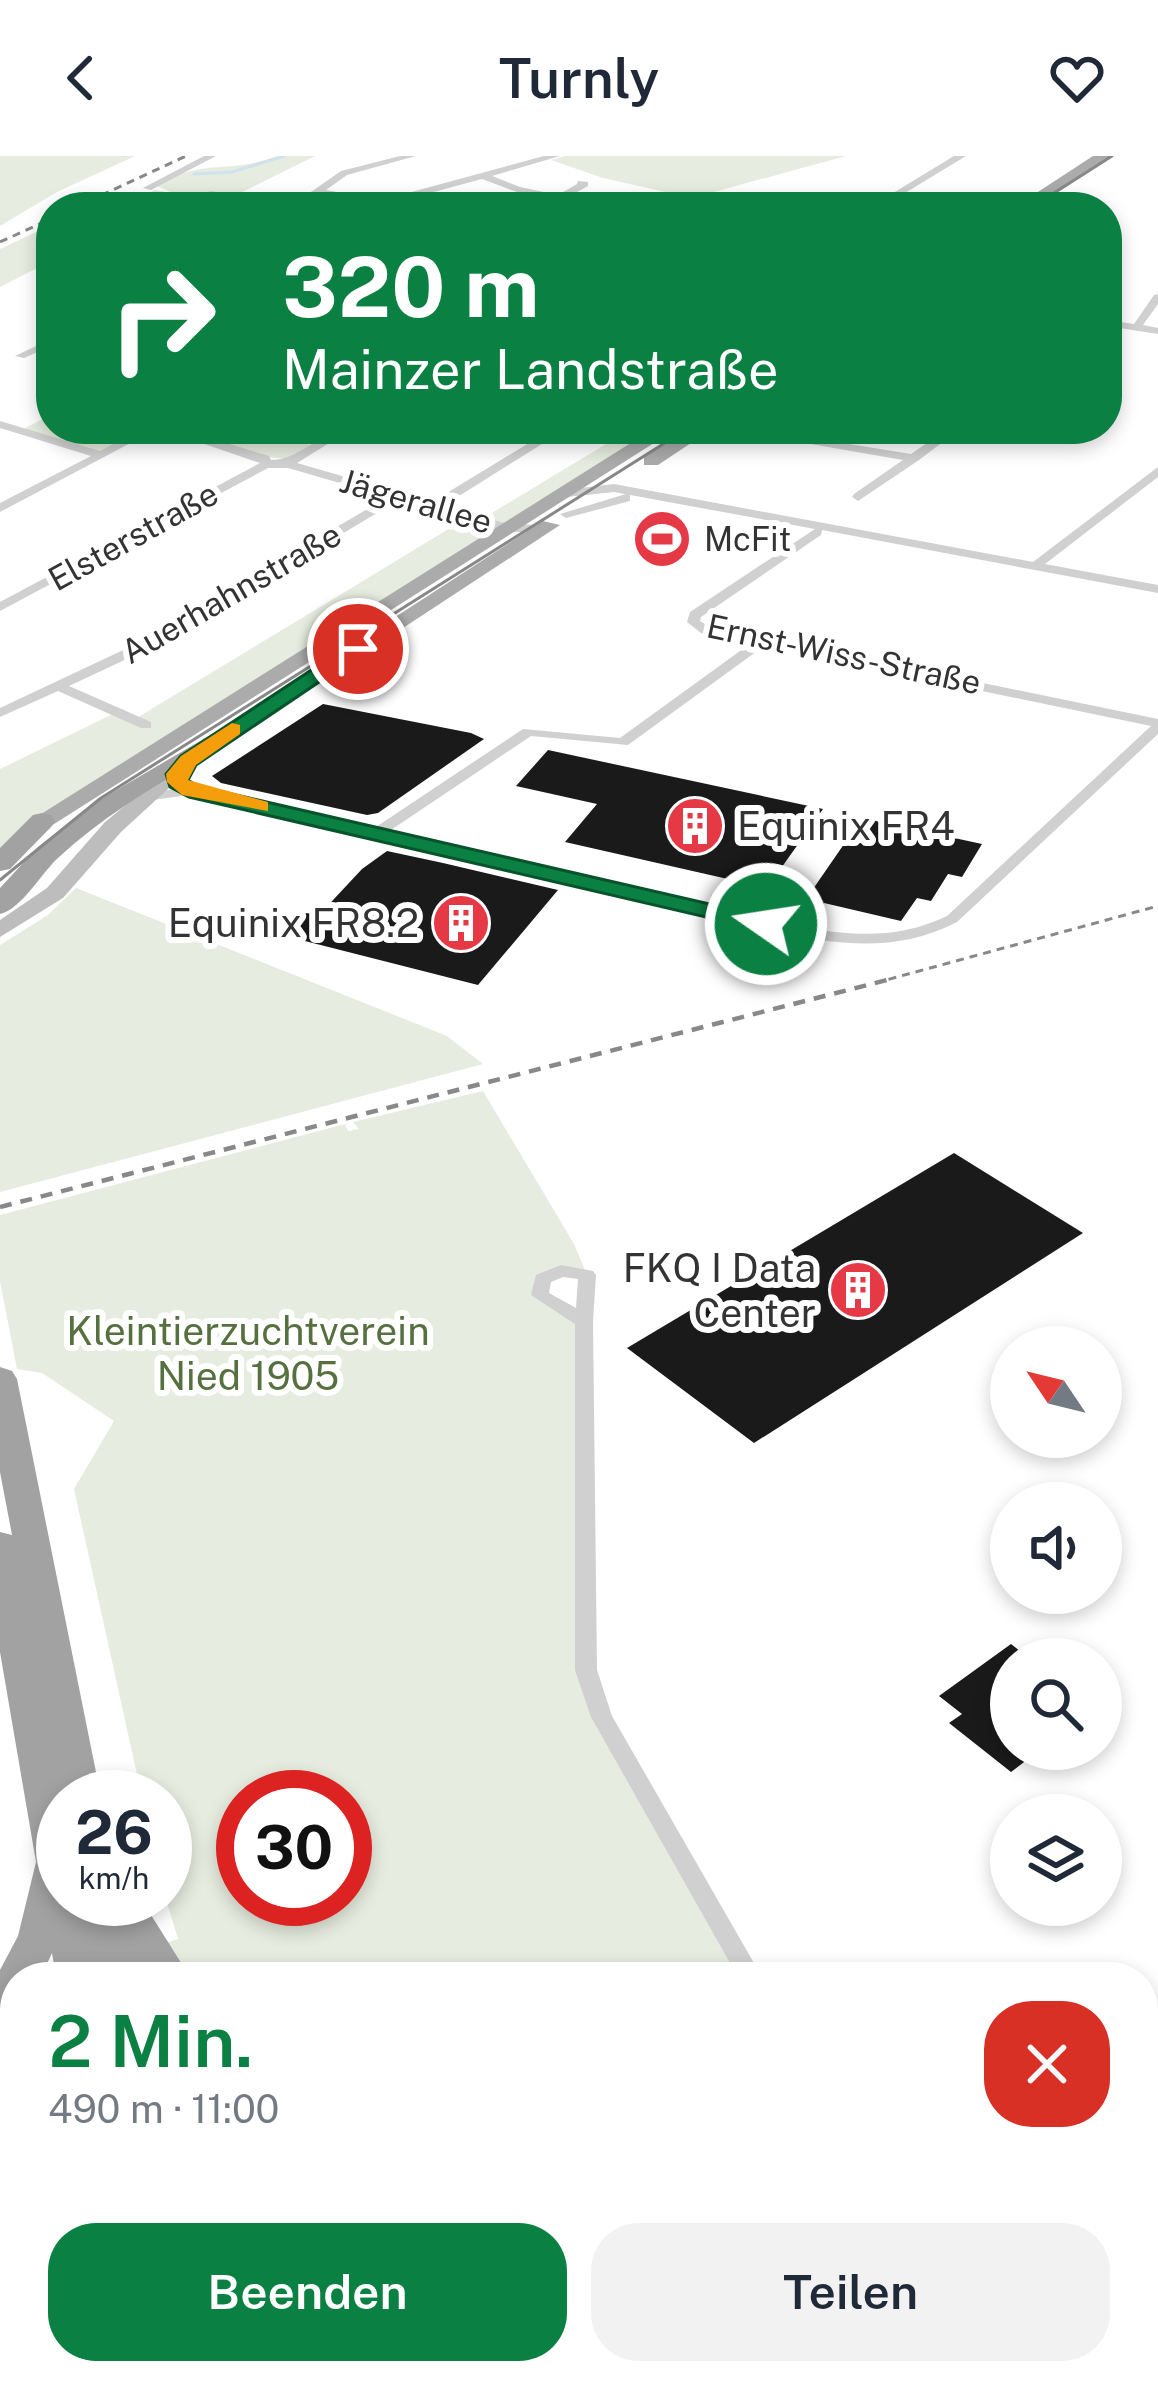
<!DOCTYPE html>
<html lang="de">
<meta charset="utf-8">
<style>
:root{--surface:#fff;--page:#f2f2f3;--text:#1f2937;--muted:#747a83;--accent:#0b8043}
body{margin:0;font-family:"Public Sans",sans-serif;background:var(--page);color:var(--text);height:100vh;display:flex;flex-direction:column;font-size:45px;white-space:nowrap}
*{box-sizing:border-box;margin:0}
p{font-size:39px;color:var(--muted)}
.icon{flex:none;width:66px;height:66px;fill:none;stroke:currentColor;stroke-width:2;stroke-linecap:round;stroke-linejoin:round}
.map{position:relative;flex:1;overflow:hidden}
.details{position:absolute;left:0px;top:1806px;width:1158px;height:423px;display:flex;flex-direction:column;background:var(--surface);border-radius:48px 48px 0 0;box-shadow:0 6px 18px #0003}
.details>*{flex:none}
.hud{position:absolute;left:36px;top:36px;width:1086px;height:252px;border-radius:48px;box-shadow:0 6px 18px #0003;background:#0b8043;color:#fff;overflow:hidden}
.needle{width:78px;rotate:305deg}
.controls{position:absolute;left:990px;top:1170px;display:grid;gap:24px}
.controls a{display:grid;place-items:center;width:132px;height:132px;border-radius:50%;background:var(--surface);box-shadow:0 6px 18px #0003;font-size:60px}
.speed{position:absolute;left:36px;top:1614px;display:flex;gap:24px;font-size:60px;font-weight:700;text-align:center}
.speed>*{display:grid;place-content:center;width:156px;height:156px;border-radius:50%;background:var(--surface);box-shadow:0 6px 18px #0003;line-height:1}
.speed small{font-size:30px;font-weight:400}
.speed .limit{border:18px solid #d22;background:#fff;color:#111}
.pin{position:absolute;display:grid;place-items:center;width:102px;height:102px;color:#fff;margin:-51px;border:6px solid #fff;border-radius:50%;box-shadow:0 3px 12px #0007}
.me{position:absolute;width:132px;margin:-66px;rotate:283deg;stroke-linejoin:round;filter:drop-shadow(0 0 9px #0008)}
.turn{display:flex;align-items:center;gap:42px;height:252px;padding:0 48px;font-size:54px}
.turn .icon{width:156px;height:156px;stroke-width:2.5}
.turn b{display:block;font-size:84px;line-height:102px}
.round{display:grid;place-items:center;flex:none;width:126px;height:126px;border-radius:48px;background:var(--page)}
.summary{display:flex;align-items:center;justify-content:space-between;height:204px;padding:0 48px}
h1{font-size:72px;font-weight:600;line-height:90px;color:var(--accent)}
.action{display:flex;gap:24px;margin-top:auto;padding:24px 48px}
.action a{flex:1;height:138px;border-radius:48px;background:var(--accent);color:#fff;font-size:48px;font-weight:600;line-height:138px;text-align:center}
.action a+a{background:var(--page);color:var(--text)}
header{display:flex;justify-content:space-between;align-items:center;height:156px;padding:0 48px;background:var(--surface);font-size:54px;font-weight:600}
.map>svg:first-child{display:block}
</style>
<header><svg class="icon" aria-label="back" viewBox="0 0 24 24"><path d="M15 5l-7 7 7 7"/></svg>Turnly<svg class="icon" aria-label="heart" viewBox="0 0 24 24"><path d="M12 20l-8-8c-3-5 5-10 8-4 3-6 11-1 8 4z"/></svg></header>
<div class="map">
<svg width="1158" height="2228" viewBox="0 0 1158 2228">
<rect width="100%" height="100%" fill="#fff"/>
<path fill="#e6ecdf" fill-rule="evenodd" d="M0 0H135L57 36 0 70Z
M277 0H315L230 42 203 39 187 51H135L154 34 173 37 157 30C206 0 224 20 277 0Z
M565 0H846L692 42 603 22 551 4Z
M51 69V105L0 131V93Z
M51 259V273H146L102 296 21 274Z
M170 273H252L314 290 291 303 266 301Z
M631 273H666L0 699V613L123 553 135 563 470 360 482 363Z
M76 732 447 880 483 908 0 1036V789L48 759Z
M483 935 574 1088 587 1119 561 1115 542 1123 540 1138 584 1165 586 1514 750 1821H168L146 1793 178 1783 165 1740V1641H142L74 1333 114 1265 42 1217 17 1213 0 1125V1059L345 968 348 975 359 973 353 966ZM243 1641H345V1743H243Z
M15 1854V1990L0 1983V1872Z
M0 2029 15 2039V2214H93L95 2228H0Z
M265 2214H565L572 2228H264Z
M667 2214H973L978 2228H672Z"/>
<g fill="none" stroke-linecap="round" stroke-linejoin="round">
<path stroke="#cfe2ee" stroke-width="3" d="M194 18 232 16 284 0"/>
</g>
<path fill="#1a1a1a" d="M323 548 471 577 484 583 378 657 367 659 221 627 212 620Z
M548 594 823 653 767 732 565 686 597 648 516 630Z
M862 662 982 688 962 721 948 718 931 745 917 742 901 765 824 747 820 754 802 749Z
M387 695 443 707 558 734 478 829 297 783 299 780 289 777 303 757 320 758 362 713Z
M954 997 1083 1077 754 1287 627 1192Z
M1011 1488 1030 1503H1011V1593H1041L1011 1616 949 1567 962 1558 939 1540Z"/>
<g fill="none" stroke-linecap="round" stroke-linejoin="round">
<path fill="#d0d0d0" fill-rule="evenodd" d="M204 0H216L151 34 143 32Z
M400 0H416L347 19 326 34 382 44 544 0H560L492 20 520 31 558 39 577 28 578 25 588 26V30L568 41 605 51H587L517 36 482 23 378 51H362L371 47 319 39 305 51H280L205 38 210 35 295 47 341 15Z
M954 0H966L882 51H870Z
M1158 138V148L1143 169 1158 172V178L1107 170V164L1134 168 1154 139Z
M51 183V190L24 202 15 200Z
M0 265 100 295 142 273H157L0 356V347L91 300 0 272Z
M161 273H179L269 300 271 304C301 304 321 273 352 273L297 307 432 346 552 273H566L443 350 508 368 545 369 549 370V376H507L399 344 146 494 69 530 151 566V572H141L58 535 0 561V552L136 488 388 341 288 312H268L0 455V446L260 307Z
M947 273H960L919 304 858 345 852 341 854 338 903 304 805 287 799 284 805 281 911 298Z
M1158 311V321L1045 408 1158 429V437L822 374 821 379 701 461 700 465 710 471 1158 563V578L957 766C912 789 869 791 820 784L189 639 145 645 138 641 145 637 189 631 373 673 523 573 620 582 751 487 701 477 687 466 690 456 815 373 614 336 567 341 561 337 563 334 614 328 1033 406ZM764 490 1151 570 947 760C897 784 850 780 797 770L388 676 531 580 628 589Z
M626 338 630 339V345L566 362 560 358Z
M561 1109 593 1115 596 1119 593 1165 597 1514 612 1560 762 1821H738L591 1561 575 1514V1168L531 1139 536 1119ZM563 1121 578 1123 576 1152 549 1137 551 1126Z
M960 2214H986L991 2228H965Z"/>
<path fill="#bdbdbd" fill-rule="evenodd" d="M187 599 198 605 194 609 121 676 63 742 0 781V764L47 732 105 666Z"/>
<path fill="#ababab" fill-rule="evenodd" d="M1093 0H1112L1034 51H1015Z
M653 273H676L51 670 42 672 30 665Z
M689 273H712L658 309H644V301Z
M543 365 560 369 237 581H221L218 576Z"/>
<path fill="#a2a2a2" fill-rule="evenodd" d="M229 568 242 576 238 581C176 618 112 652 59 701 42 716 22 753 0 758V732L38 691 96 646Z
M42 657 51 659 55 665 51 671 10 713 0 715V692L33 659Z
M0 1211 12 1215 17 1223 101 1641H63V1743H141L190 1821H143L135 1810 137 1821H56L52 1797 41 1821H15V1862L0 1867V1814L18 1780 36 1706 0 1496V1376L12 1379 0 1316Z
M0 1984 15 1989V2032L0 2026Z
M125 2214H252L253 2228H126Z
M567 2214H658L664 2228H570Z"/>
<path stroke="#888" stroke-width="3" d="M1032 51 1112 0
M0 724 101 642 687 273"/>
<path stroke="#888" stroke-width="3" stroke-dasharray="8 6" stroke-linecap="butt" d="M76 51 186 0
M0 86 51 63
M875 827 1158 750"/>
<path stroke="#888" stroke-width="4.5" stroke-dasharray="12 9" stroke-linecap="butt" d="M0 1051 887 824"/>
</g>
<path fill="#0b8043" stroke="#07532c" stroke-width="3" d="M351 488 368 493 196 609 188 624 197 630 766 761 778 768 766 775 189 641 170 631 166 618 181 600Z"/>
<path fill="#f59e0b" d="M232 567 240 569V578L196 609 188 624 268 646V655L182 639 167 626 166 618 181 600Z"/>
<defs>
<symbol id="stadium-disc" viewBox="-11 -11 22 22"><circle r="9.5" fill="#e63946" stroke="#fff"/><path d="M0-5a6.5 5 0 1 0 0 10a6.5 5 0 1 0 0-10ZM-3.5-1.8h7v3.6h-7Z" fill="#fff"/></symbol>
<symbol id="building-disc" viewBox="-11 -11 22 22"><circle r="9.5" fill="#e63946" stroke="#fff"/><path d="M-4-6H4V6H1V3H-1V6H-4ZM-2.5-4.3h1.7v1.8h-1.7ZM.8-4.3h1.7v1.8H.8ZM-2.5-1h1.7V.8h-1.7ZM.8-1h1.7V.8H.8Z" fill="#fff"/></symbol>
</defs>
<g fill-rule="evenodd">
<use href="#stadium-disc" x="629" y="350" width="66" height="66"/>
<use href="#building-disc" x="662" y="637" width="66" height="66"/>
<use href="#building-disc" x="428" y="734" width="66" height="66"/>
<use href="#building-disc" x="825" y="1101" width="66" height="66"/>
</g>
<g text-anchor="middle" stroke-width="12" stroke-linejoin="round" paint-order="stroke">
<g font-size="33" fill="#333" stroke="#fff">
<text transform="translate(416 345) rotate(16)" y="12">Jägerallee</text>
<text transform="translate(133 380) rotate(-29)" y="12">Elsterstraße</text>
<text transform="translate(231 437) rotate(-30)" y="12">Auerhahnstraße</text>
<text transform="translate(844 498) rotate(12)" y="12">Ernst-Wiss-Straße</text>
</g>
<g font-size="33" fill="#333" stroke="#fff" text-anchor="start">
<text x="704" y="395">McFit</text>
</g>
<g font-size="39" fill="#333" stroke="#fff" text-anchor="end">
<text x="737" y="684" text-anchor="start">Equinix FR4</text>
<text x="419" y="781">Equinix FR8.2</text>
<text x="816" y="1126">FKQ I Data<tspan x="816" dy="45">Center</tspan></text>
</g>
<g font-size="39" fill="#56703f" stroke="#fff">
<text x="248" y="1189">Kleintierzuchtverein<tspan x="248" dy="45">Nied 1905</tspan></text>
</g>
</g>
</svg>
<div class="controls">
<a><svg class="needle" viewBox="-14 -14 28 28"><path d="M0-13l5 13h-10z" fill="#e53935"/><path d="M0 13l5-13h-10z" fill="#747a83"/></svg></a>
<a><svg class="icon" aria-label="sound" viewBox="0 0 24 24"><path d="M4 9h4l5-4v14l-5-4H4zM17 9q2 3 0 6"/></svg></a>
<a><svg class="icon" aria-label="search" viewBox="0 0 24 24"><circle cx="10" cy="10" r="6"/><path d="M15 15l6 6"/></svg></a>
<a><svg class="icon" aria-label="layers" viewBox="0 0 24 24"><path d="M12 4l9 5-9 5-9-5zM3 14l9 5 9-5"/></svg></a>
</div>
<div class="speed"><div>26<small>km/h</small></div><div class="limit">30</div></div>
<div class="pin" style="left:358px;top:493px;background:#d93025"><svg class="icon" aria-label="arrive" viewBox="0 0 24 24"><path d="M6 21V4h12l-3 4 3 4H6"/></svg></div>
<svg class="me" style="left:766px;top:768px" viewBox="-20 -20 40 40"><circle r="17" fill="#0b8043" stroke="#fff" stroke-width="3"/><path d="M0-11L8 9 0 5-8 9z" fill="#fff"/></svg>
<div class="hud">
<div class="turn"><svg class="icon" aria-label="right" viewBox="0 0 24 24"><path d="M7 20v-9h11M14 6l5 5-5 5"/></svg><div><b>320 m</b>Mainzer Landstraße</div></div>
</div>
<section class="details">
<div class="summary"><div><h1>2 Min.</h1><p>490 m · 11:00</p></div><a class="round" style="background:#d93025;color:#fff"><svg class="icon" aria-label="close" viewBox="0 0 24 24"><path d="M6 6l12 12M18 6L6 18"/></svg></a></div>
<div class="action"><a>Beenden</a><a>Teilen</a></div>
</section>
</div>
